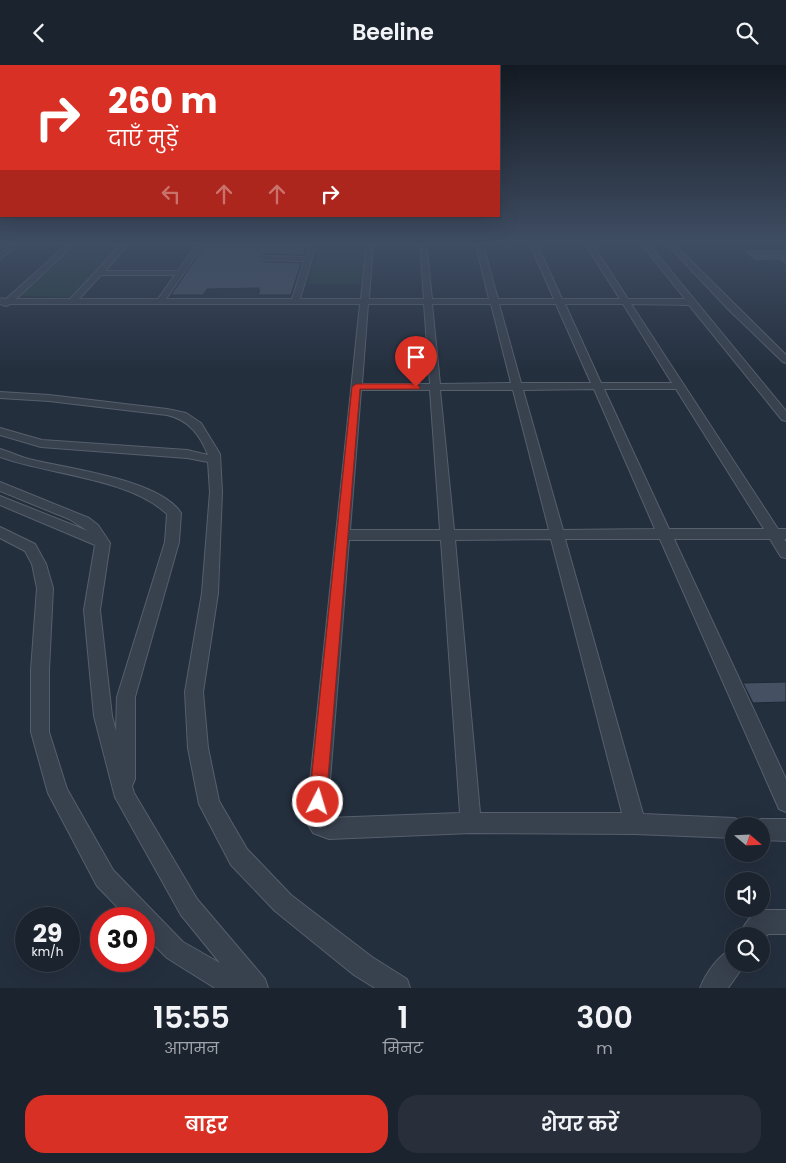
<!DOCTYPE html>
<html lang="hi">
<meta charset="utf-8">
<style>
:root{--surface:#1b232e;--page:#282f3a;--text:#f1f3f6;--muted:#a0a4aa;--line:#39404a;--accent:#d93025}
body{margin:0;font-family:Poppins,"Noto Sans Devanagari",sans-serif;background:var(--page);color:var(--text);height:100vh;display:flex;flex-direction:column;font-size:19px;white-space:nowrap}
*{box-sizing:border-box;margin:0}
p{font-size:16px;color:var(--muted)}
.icon{flex:none;width:28px;height:28px;fill:none;stroke:currentColor;stroke-width:2;stroke-linecap:round;stroke-linejoin:round}
.map{position:relative;height:923px;overflow:hidden}
.details{display:flex;flex-direction:column;background:var(--surface);flex:1}
.details>*{flex:none}
.top-card{position:absolute;left:0px;top:0px;width:500px;height:152px;box-shadow:0 5px 20px #0002,0 0 0 1px var(--line);background:#d93025;color:#fff;overflow:hidden}
.needle{width:32px;rotate:109deg}
.controls{position:absolute;left:725px;top:752px;display:grid;gap:10px}
.controls a{display:grid;place-items:center;width:45px;height:45px;border-radius:50%;background:var(--surface);box-shadow:0 5px 20px #0002,0 0 0 1px var(--line);font-size:25px}
.speed{position:absolute;left:15px;top:842px;display:flex;gap:10px;font-size:25px;font-weight:700;text-align:center}
.speed>*{display:grid;place-content:center;width:65px;height:65px;border-radius:50%;background:var(--surface);box-shadow:0 5px 20px #0002,0 0 0 1px var(--line);line-height:1}
.speed small{font-size:12px;font-weight:400}
.speed .limit{border:8px solid #d22;background:#fff;color:#111}
.pin{position:absolute;display:grid;place-items:center;width:42px;height:42px;color:#fff;margin:-51px -21px;border-radius:50% 50% 50% 0;rotate:-45deg;box-shadow:0 0 5px #0007}
.pin .icon{rotate:45deg}
.me{position:absolute;width:55px;margin:-28px;rotate:5deg;stroke-linejoin:round;filter:drop-shadow(0 0 4px #0008)}
.turn{display:flex;align-items:center;gap:18px;height:105px;padding:0 25px;font-size:22px}
.turn .icon{width:65px;height:65px;stroke-width:2.5}
.turn b{display:block;font-size:35px;line-height:42px}
.lanes{display:flex;align-items:center;height:48px;padding:0 25px;background:#0003;justify-content:center;gap:25px;direction:ltr}
.lanes .off{opacity:.35}
.eta{display:flex;justify-content:space-evenly;align-items:center;height:85px;text-align:center}
.eta b{font-size:30px;font-weight:600;line-height:35px}
.primary-button{display:flex;gap:10px;margin-top:auto;padding:10px 25px}
.primary-button a{flex:1;height:58px;border-radius:20px;background:var(--accent);color:#fff;font-size:20px;font-weight:600;line-height:58px;text-align:center}
.primary-button a+a{background:var(--page);color:var(--text)}
header{display:flex;justify-content:space-between;align-items:center;height:65px;padding:0 25px;background:var(--surface);font-size:22px;font-weight:600}
.map>svg:first-child{display:block}
</style>
<header><svg class="icon" aria-label="back" viewBox="0 0 24 24"><path d="M15 5l-7 7 7 7"/></svg>Beeline<svg class="icon" aria-label="search" viewBox="0 0 24 24"><circle cx="10" cy="10" r="6"/><path d="M15 15l6 6"/></svg></header>
<div class="map">
<svg width="786" height="923" viewBox="0 0 786 923">
<rect width="100%" height="100%" fill="#242f3e"/>
<path fill="#263c3f" d="M80 177H125L73 232 19 231Z
M320 177H366L361 219H308Z"/>
<path fill="#455162" stroke="#1f2835" d="M207 177 268 178 307 177 304 190 264 189 258 192 264 197 301 198 291 230H258L260 225H258L259 223 207 224 203 230H171Z
M741 184H786V200L779 195 755 196Z
M786 617V637L753 638 743 618Z"/>
<g fill="none" stroke-linecap="round" stroke-linejoin="round">
<defs>
<path id="minor" d="M15 177H23L0 194V189Z
M70 177H77L16 234H70L124 177H131L105 206H178L198 177H205L166 234H292L304 196 264 195 260 193 264 191 306 192 310 177H317L300 234H361L367 177H373L369 234H424L420 177H426L432 234H489L475 177H482L498 234H554L529 177H536L562 234H620L584 177H591L628 234H685L640 177H647L786 346V356L782 355 689 240 631 239 778 464H786V474H784L786 477V493L781 492 770 474H674L786 714V747L779 744 660 474H565L643 749 734 753 741 756 744 761H734V773L635 769 471 768 329 774 313 768 306 756 360 239H10L6 241 0 239V233L6 234ZM101 210H175L158 234H79ZM368 239H424L430 319H362ZM432 239H491L511 318 440 319ZM499 239H556L591 318H521ZM565 239H623L672 318H601ZM594 324 655 464 563 465 523 325ZM604 324H676L764 464H669ZM361 325H430L440 465H350ZM440 325H513L549 465H454ZM551 474 622 748H480L455 475ZM349 475H441L460 748 327 753Z
M665 177H672L786 290V298L783 297 729 245Z
M0 327 49 330 167 344 186 348 201 358 220 389 222 427 218 528 203 627 208 683 219 736 247 784 291 830 372 892 407 914 410 923H375L354 910 275 846 231 800 199 739 188 683 185 627 202 528 210 427 208 397 187 393 41 382 0 370V363L42 375 187 385 208 390C200 370 189 355 167 350L49 336 0 333Z
M0 384C11 387 22 393 33 395 70 404 160 415 181 448L179 477 135 632V714L132 721 134 728 197 834 265 914 268 923H215L167 893 144 870V854H129L97 821 48 728 31 667V605L37 523 32 499 25 486 0 473V462L35 479 46 499 53 523 49 605V667L67 724 113 805 183 877 220 898 181 850 115 732 94 651 84 545 95 480 0 440V431L88 466 69 454 0 426V417L89 453 98 460 110 478 100 545 112 651 116 666 117 632 165 477 167 449C129 413 50 410 0 392Z
M761 754H786V776L761 775V761H752L754 757Z
M762 845H786V869H768L761 877V871H739C744 860 750 850 762 845Z
M734 883V899H745L728 923H700C706 908 719 889 734 883Z"/>
</defs>
<use href="#minor" stroke="#565f6c" stroke-width="2"/>
<use href="#minor" fill="#38414e" fill-rule="evenodd"/>
</g>
<linearGradient id="sky" x2="0" y2="1"><stop stop-color="#141a22"/><stop offset="0.58" stop-color="#3f4d63"/><stop offset="1" stop-color="#3f4d63" stop-opacity="0"/></linearGradient>
<rect width="786" height="306" fill="url(#sky)"/>
<path fill="#d93025" stroke="#8d1f18" d="M416 319 420 322 419 324H360L326 737 323 743 318 745 312 743 309 737 352 322 356 319Z"/>
</svg>
<div class="controls">
<a><svg class="needle" viewBox="-14 -14 28 28"><path d="M0-13l5 13h-10z" fill="#e53935"/><path d="M0 13l5-13h-10z" fill="#a0a4aa"/></svg></a>
<a><svg class="icon" aria-label="sound" viewBox="0 0 24 24"><path d="M4 9h4l5-4v14l-5-4H4zM17 9q2 3 0 6"/></svg></a>
<a><svg class="icon" aria-label="search" viewBox="0 0 24 24"><circle cx="10" cy="10" r="6"/><path d="M15 15l6 6"/></svg></a>
</div>
<div class="speed"><div>29<small>km/h</small></div><div class="limit">30</div></div>
<div class="pin" style="left:416px;top:322px;background:#d93025"><svg class="icon" aria-label="arrive" viewBox="0 0 24 24"><path d="M6 21V4h12l-3 4 3 4H6"/></svg></div>
<svg class="me" style="left:318px;top:737px" viewBox="-20 -20 40 40"><circle r="17" fill="#d93025" stroke="#fff" stroke-width="3"/><path d="M0-11L8 9 0 5-8 9z" fill="#fff"/></svg>
<div class="top-card">
<div class="turn"><svg class="icon" aria-label="right" viewBox="0 0 24 24"><path d="M7 20v-9h11M14 6l5 5-5 5"/></svg><div><b>260 m</b>दाएँ मुड़ें</div></div>
<div class="lanes"><svg class="icon off" aria-label="left" viewBox="0 0 24 24"><path d="M17 20v-9H6M10 6l-5 5 5 5"/></svg><svg class="icon off" aria-label="ahead" viewBox="0 0 24 24"><path d="M12 20V5M6 11l6-6 6 6"/></svg><svg class="icon off" aria-label="ahead" viewBox="0 0 24 24"><path d="M12 20V5M6 11l6-6 6 6"/></svg><svg class="icon" aria-label="right" viewBox="0 0 24 24"><path d="M7 20v-9h11M14 6l5 5-5 5"/></svg></div>
</div>
</div>
<section class="details">
<div class="eta">
<div><b>15:55</b><p>आगमन</p></div>
<div><b>1</b><p>मिनट</p></div>
<div><b>300</b><p>m</p></div>
</div>
<div class="primary-button"><a>बाहर</a><a>शेयर करें</a></div>
</section>
